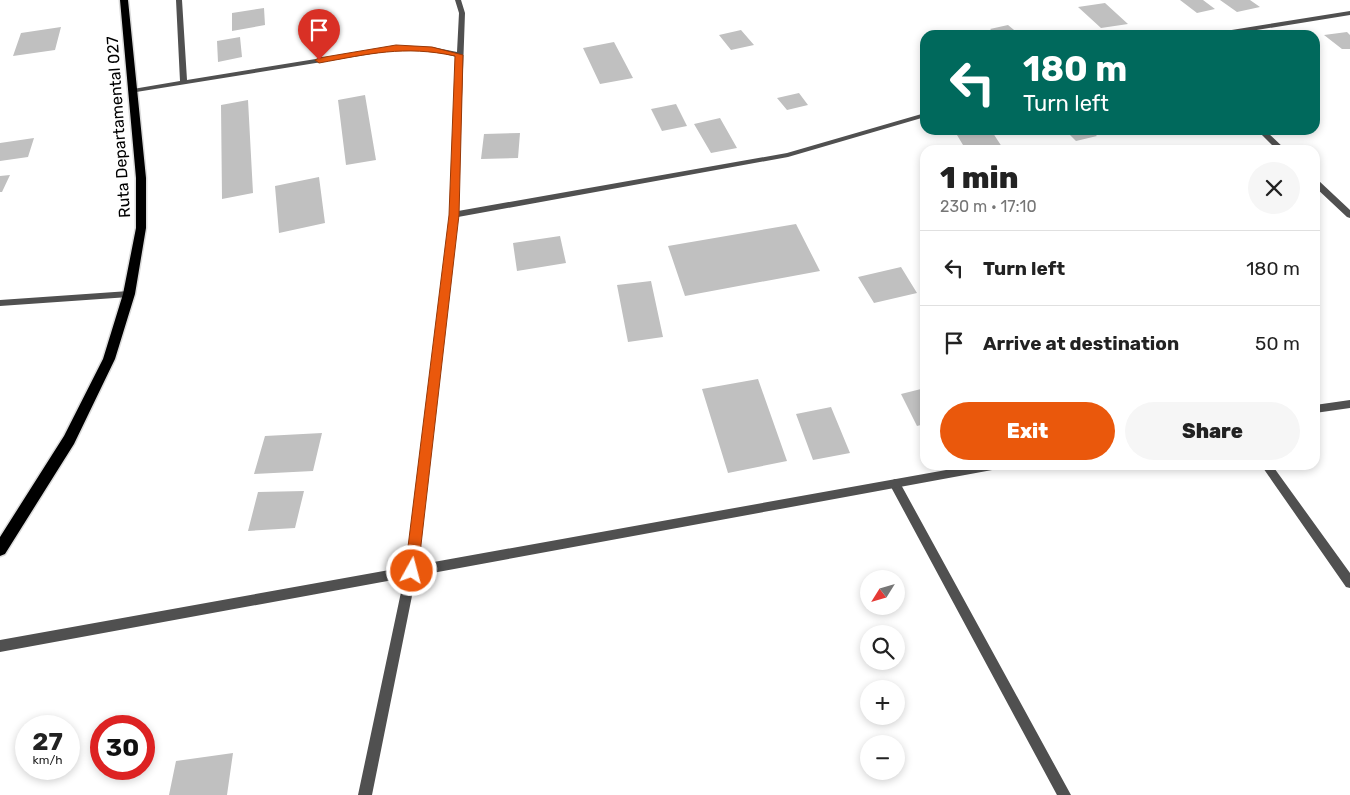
<!DOCTYPE html>
<meta charset="utf-8">
<style>
:root{--surface:#fff;--page:#f6f6f6;--text:#222;--muted:#767676;--line:#e0e0e0;--accent:#ea580c}
body{margin:0;font-family:Rubik,sans-serif;background:var(--page);color:var(--text);height:100vh;display:flex;flex-direction:column;font-size:19px;white-space:nowrap}
*{box-sizing:border-box;margin:0}
p{font-size:16px;color:var(--muted)}
.icon{flex:none;width:28px;height:28px;fill:none;stroke:currentColor;stroke-width:2;stroke-linecap:round;stroke-linejoin:round}
.map{position:relative;flex:1;overflow:hidden}
.details{position:absolute;left:920px;top:145px;width:400px;height:325px;display:flex;flex-direction:column;background:var(--surface);border-radius:15px;box-shadow:0 2px 8px #0003}
.details>*{flex:none}
.hud{position:absolute;left:920px;top:30px;width:400px;height:105px;border-radius:15px;box-shadow:0 2px 8px #0003;background:#00695c;color:#fff;overflow:hidden}
.needle{width:32px;rotate:233deg}
.tools{position:absolute;left:860px;top:570px;display:grid;gap:10px}
.tools a{display:grid;place-items:center;width:45px;height:45px;border-radius:50%;background:var(--surface);box-shadow:0 2px 8px #0003;font-size:25px}
.speed{position:absolute;left:15px;top:715px;display:flex;gap:10px;font-size:25px;font-weight:700;text-align:center}
.speed>*{display:grid;place-content:center;width:65px;height:65px;border-radius:50%;background:var(--surface);box-shadow:0 2px 8px #0003;line-height:1}
.speed small{font-size:12px;font-weight:400}
.speed .limit{border:8px solid #d22;background:#fff;color:#111}
.pin{position:absolute;display:grid;place-items:center;width:42px;height:42px;color:#fff;margin:-51px -21px;border-radius:50% 50% 50% 0;rotate:-45deg;box-shadow:0 0 5px #0007}
.pin .icon{rotate:45deg}
.me{position:absolute;width:55px;margin:-28px;rotate:7deg;stroke-linejoin:round;filter:drop-shadow(0 0 4px #0008)}
.turn{display:flex;align-items:center;gap:18px;height:105px;padding:0 20px;font-size:22px}
.turn .icon{width:65px;height:65px;stroke-width:2.5}
.turn b{display:block;font-size:35px;line-height:42px}
.round{display:grid;place-items:center;flex:none;width:52px;height:52px;border-radius:26px;background:var(--page)}
.summary{display:flex;align-items:center;justify-content:space-between;height:85px;padding:0 20px}
h1{font-size:30px;font-weight:800;line-height:38px}
.cta{display:flex;gap:10px;margin-top:auto;padding:10px 20px}
.cta a{flex:1;height:58px;border-radius:30px;background:var(--accent);color:#fff;font-size:20px;font-weight:800;line-height:58px;text-align:center}
.cta a+a{background:var(--page);color:var(--text)}
ul{padding:0;list-style:none}
li{display:flex;align-items:center;gap:15px;height:75px;padding:0 20px;border-top:1px solid var(--line)}
li div{flex:1}
li b{display:block;font-size:19px}
li em{font-style:normal}
.map>svg:first-child{display:block}
</style>
<div class="map">
<svg width="1350" height="795" viewBox="0 0 1350 795">
<rect width="100%" height="100%" fill="#fff"/>
<path fill="#c0c0c0" d="M1180 0H1203L1215 9 1197 13Z
M1220 0H1250L1260 7 1237 12Z
M1105 3 1128 24 1101 28 1078 7Z
M264 8 265 25 232 31V13Z
M1008 25 1020 35H997L990 29Z
M61 27 55 50 13 56 21 33Z
M741 30 754 45 731 50 719 35Z
M1347 32 1350 35V49H1342L1324 35Z
M240 37 242 57 218 62 217 41Z
M614 42 633 78 600 84 583 48Z
M799 93 808 105 787 110 777 98Z
M365 95 376 160 346 165 338 100Z
M248 100 253 193 222 199 221 105Z
M676 104 687 126 662 131 651 109Z
M720 118 737 148 711 153 694 124Z
M954 130H991L1004 150H966Z
M1065 130H1091L1097 136 1076 141Z
M520 133 518 158 481 159 484 134Z
M34 138 28 157 0 161V143Z
M10 175 2 192H0V176Z
M319 177 325 223 279 233 275 186Z
M796 224 820 271 685 296 668 246Z
M560 236 566 263 517 271 513 243Z
M901 267 917 293 874 303 858 277Z
M651 281 663 337 628 342 617 285Z
M758 379 787 461 728 473 702 389Z
M925 388V424L917 426 901 394Z
M831 407 850 453 813 460 796 414Z
M322 433 313 471 254 474 265 436Z
M304 491 295 528 248 531 258 492Z
M233 753 227 795H169L176 761Z"/>
<g fill="none" stroke-linecap="round" stroke-linejoin="round">
<defs>
<path id="primary" d="M120 0H128L146 178V228L135 294 115 359 74 444 5 554 0 556V537L64 436 103 359 123 294 136 228V178Z"/>
</defs>
<use href="#primary" stroke="#dbdbdb" stroke-width="3"/>
<path fill="#505050" fill-rule="evenodd" d="M1350 11V15L1226 35H1210L1213 33Z
M129 291 134 294 129 297 0 306V300Z
M895 479 899 481 1071 795H1057L891 487 890 484 891 481Z"/>
<path fill="#505050" fill-rule="evenodd" d="M176 0H182L187 80 396 46 432 47 457 52 459 13 455 0H461L465 13 458 211 787 153 925 113V117L788 157 458 217 417 565 974 465H1004L1003 468 416 576 372 795H358L404 578 0 652V640L406 567 450 215 457 57 432 51 396 50 130 93V89H133L180 81Z
M1257 130H1265L1286 150H1277Z
M1315 179 1318 180 1350 210V218L1347 217 1315 187Z
M1350 400V408L1315 413V405Z
M1261 465H1272L1350 573V588L1346 587Z"/>
<use href="#primary" fill="#000" fill-rule="evenodd"/>
</g>
<path fill="#ea580c" stroke="#983908" d="M396 45 432 47 463 55 459 215 418 571 416 576 412 577 407 576 405 571 449 215 455 56C404 45 369 54 319 63L315 60 319 58Z"/>
<g text-anchor="middle" stroke-width="4" stroke-linejoin="round" paint-order="stroke">
<g font-size="16" fill="#000" stroke="#fff">
<text transform="translate(118 127) rotate(-94)" y="6">Ruta Departamental 027</text>
</g>
</g>
</svg>
<div class="tools">
<a><svg class="needle" viewBox="-14 -14 28 28"><path d="M0-13l5 13h-10z" fill="#e53935"/><path d="M0 13l5-13h-10z" fill="#767676"/></svg></a>
<a><svg class="icon" aria-label="search" viewBox="0 0 24 24"><circle cx="10" cy="10" r="6"/><path d="M15 15l6 6"/></svg></a>
<a>+</a>
<a>−</a>
</div>
<div class="speed"><div>27<small>km/h</small></div><div class="limit">30</div></div>
<div class="pin" style="left:319px;top:60px;background:#d93025"><svg class="icon" aria-label="arrive" viewBox="0 0 24 24"><path d="M6 21V4h12l-3 4 3 4H6"/></svg></div>
<svg class="me" style="left:412px;top:571px" viewBox="-20 -20 40 40"><circle r="17" fill="#ea580c" stroke="#fff" stroke-width="3"/><path d="M0-11L8 9 0 5-8 9z" fill="#fff"/></svg>
<div class="hud">
<div class="turn"><svg class="icon" aria-label="left" viewBox="0 0 24 24"><path d="M17 20v-9H6M10 6l-5 5 5 5"/></svg><div><b>180 m</b>Turn left</div></div>
</div>
<section class="details">
<div class="summary"><div><h1>1 min</h1><p>230 m · 17:10</p></div><a class="round"><svg class="icon" aria-label="close" viewBox="0 0 24 24"><path d="M6 6l12 12M18 6L6 18"/></svg></a></div>
<ul>
<li><svg class="icon" aria-label="left" viewBox="0 0 24 24"><path d="M17 20v-9H6M10 6l-5 5 5 5"/></svg><div><b>Turn left</b></div><em>180 m</em></li>
<li><svg class="icon" aria-label="arrive" viewBox="0 0 24 24"><path d="M6 21V4h12l-3 4 3 4H6"/></svg><div><b>Arrive at destination</b></div><em>50 m</em></li>
</ul>
<div class="cta"><a>Exit</a><a>Share</a></div>
</section>
</div>
